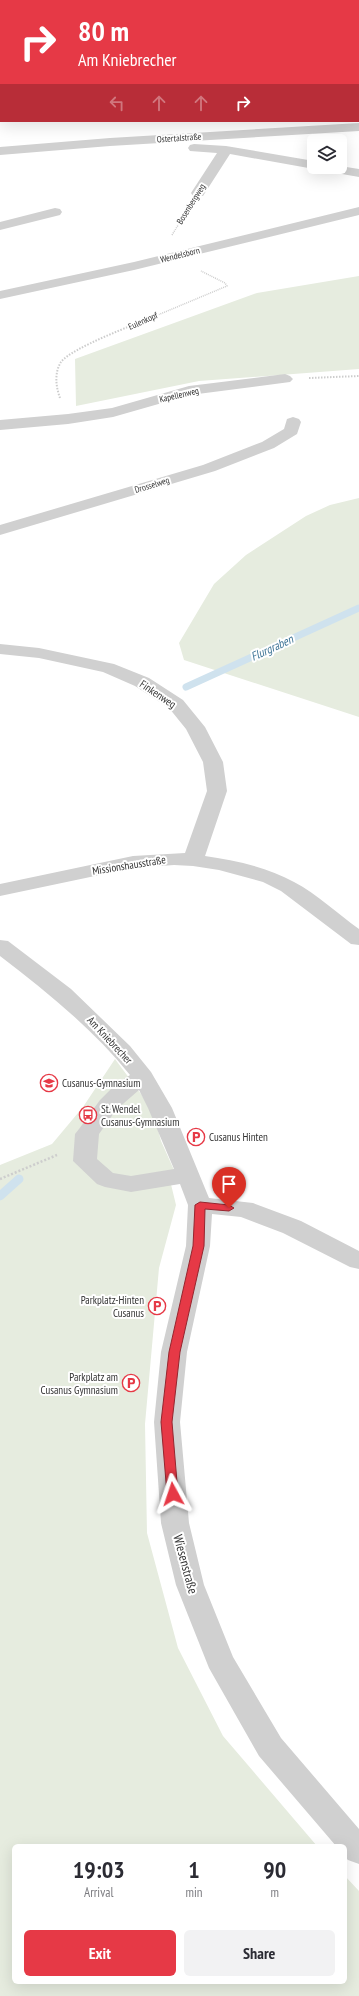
<!DOCTYPE html>
<meta charset="utf-8">
<style>
:root{--surface:#fff;--page:#f2f2f3;--text:#2b2b33;--muted:#7c7c81;--accent:#e63946}
body{margin:0;font-family:"PT Sans Narrow",sans-serif;background:var(--page);color:var(--text);height:100vh;display:flex;flex-direction:column;font-size:15px;white-space:nowrap}
*{box-sizing:border-box;margin:0}
p{font-size:13px;color:var(--muted)}
.icon{flex:none;width:22px;height:22px;fill:none;stroke:currentColor;stroke-width:2;stroke-linecap:round;stroke-linejoin:round}
.map{position:relative;flex:1;overflow:hidden}
.drawer{position:absolute;left:12px;top:1844px;width:335px;height:140px;display:flex;flex-direction:column;background:var(--surface);border-radius:6px;box-shadow:0 4px 16px #0002}
.drawer>*{flex:none}
.guide{position:absolute;left:0px;top:0px;width:359px;height:122px;box-shadow:0 4px 16px #0002;background:#e63946;color:#fff;overflow:hidden}
.fabs{position:absolute;left:307px;top:134px;display:grid;gap:8px}
.fabs a{display:grid;place-items:center;width:40px;height:40px;border-radius:6px;background:var(--surface);box-shadow:0 4px 16px #0002;font-size:20px}
.pin{position:absolute;display:grid;place-items:center;width:34px;height:34px;color:#fff;margin:-41px -17px;border-radius:50% 50% 50% 0;rotate:-45deg;box-shadow:0 0 4px #0007}
.pin .icon{rotate:45deg}
.me{position:absolute;width:44px;margin:-22px;rotate:355deg;stroke-linejoin:round;filter:drop-shadow(0 0 3px #0008)}
.turn{display:flex;align-items:center;gap:14px;height:84px;padding:0 12px;font-size:18px}
.turn .icon{width:52px;height:52px;stroke-width:2.5}
.turn b{display:block;font-size:28px;line-height:34px}
.lanes{display:flex;align-items:center;height:38px;padding:0 12px;background:#0003;justify-content:center;gap:20px;direction:ltr}
.lanes .off{opacity:.35}
.eta{display:flex;justify-content:space-evenly;align-items:center;height:68px;text-align:center}
.eta b{font-size:24px;font-weight:700;line-height:28px}
.cta{display:flex;gap:8px;margin-top:auto;padding:8px 12px}
.cta a{flex:1;height:46px;border-radius:6px;background:var(--accent);color:#fff;font-size:16px;font-weight:700;line-height:46px;text-align:center}
.cta a+a{background:var(--page);color:var(--text)}
.map>svg:first-child{display:block}
</style>
<div class="map">
<svg width="359" height="1996" viewBox="0 0 359 1996">
<rect width="100%" height="100%" fill="#fff"/>
<path fill="#e6ecdf" d="M0 0H359V26L358 1H1V74Z
M359 276V369L199 381 76 406 75 359 257 293Z
M359 498V717L184 660 179 643 214 584 246 555 306 516 330 505Z
M115 1059 141 1094 154 1115 161 1141 174 1170 168 1172 176 1205 159 1268 145 1424 147 1533 178 1648 223 1736 317 1846H14V1982H345V1876L359 1891V1996H0V1165L52 1144 83 1107Z"/>
<g fill="none" stroke-linecap="round" stroke-linejoin="round">
<path stroke="#cfe2ee" stroke-width="7" d="M186 687 359 608"/>
<path stroke="#cfe2ee" stroke-width="9" d="M0 1196 19 1179"/>
<path stroke="#cdcdcd" stroke-width="1.5" stroke-dasharray="1 1" stroke-linecap="butt" d="M296 0 299 1
M172 235 188 209
M153 317 227 286 225 283 201 271"/>
<path stroke="#cdcdcd" stroke-width="2" stroke-dasharray="1.5 1.5" stroke-linecap="butt" d="M309 378 359 376
M60 398C56 387 54 373 61 362 71 348 136 324 155 316"/>
<path stroke="#cdcdcd" stroke-width="2.5" stroke-dasharray="2 2" stroke-linecap="butt" d="M0 1179 57 1155"/>
<path fill="#d0d0d0" fill-rule="evenodd" d="M358 51H359V59H358Z
M0 83H1V91H0Z
M359 123V131L110 146 0 155V147L110 138Z
M194 144 226 146 314 161V167L340 166 359 169V177L325 171 319 167 314 169 230 154 203 196H193L191 193 217 153 190 151 188 148 190 145Z
M359 207V215L134 270 0 299V291L134 262Z
M55 208 60 209 62 212 60 215 0 230V222Z
M285 374 290 376 293 379 290 382 190 395 113 417 68 424 0 430V420L68 414 112 408 189 386Z
M293 417 299 419 301 422 297 434 274 448 215 471 0 535V525L203 465 262 442 284 429 287 419Z
M0 644 39 648 114 664 149 678 183 700 205 727 223 762 227 791 205 856C234 860 267 867 294 882 317 894 338 914 359 929V945L351 944 281 891 263 882 219 870 193 866 174 865 133 868 0 896V884L133 856 185 853 207 791 203 762 186 729 169 708 135 686 103 672 39 658 0 654Z
M0 940 8 941 71 989 130 1046 151 1072 172 1108 209 1198 253 1203 301 1221 359 1251V1269L350 1267 283 1233 241 1217 212 1214 210 1246 187 1352 180 1422 189 1523 204 1585 233 1657 281 1738 359 1829V1864L348 1860 345 1857V1846H336L259 1756 209 1668 176 1585 161 1523 154 1422 161 1352 186 1246 188 1205 180 1184 131 1192 105 1187 97 1184 73 1161 75 1134 79 1129 100 1100 115 1085 130 1075C93 1029 47 992 0 956ZM139 1090 148 1108 174 1169 131 1176 113 1173 97 1159 99 1134 116 1110Z"/>
</g>
<path fill="#e63946" stroke="#96252e" d="M200 1202 229 1205 234 1208 229 1211 205 1209 204 1246 180 1352 172 1422 178 1494 173 1498 167 1494 161 1422 169 1352 193 1246 195 1205Z"/>
<defs>
<symbol id="school-ring" viewBox="-11 -11 22 22"><circle r="9.5" fill="#fff" stroke="#e63946" stroke-width="1.5"/><path d="M0-5L7-2L0 1L-7-2ZM-4 1L0 2.5L4 1V4Q0 6-4 4Z" fill="#e63946"/></symbol>
<symbol id="bus-ring" viewBox="-11 -11 22 22"><circle r="9.5" fill="#fff" stroke="#e63946" stroke-width="1.5"/><path d="M-5-6H5V4H4V6H2V4H-2V6H-4V4H-5ZM-3.5-4V0h7V-4ZM-3.5 1.2v1.5H-2V1.2ZM2 1.2v1.5H3.5V1.2Z" fill="#e63946"/></symbol>
<symbol id="parking-ring" viewBox="-11 -11 22 22"><circle r="9.5" fill="#fff" stroke="#e63946" stroke-width="1.5"/><path d="M-3.5-5.5H1a3.5 3.5 0 0 1 0 7H-1V5.5H-3.5ZM-1-3.4V-.6H.8a1.4 1.4 0 0 0 0-2.8Z" fill="#e63946"/></symbol>
</defs>
<g fill-rule="evenodd">
<use href="#school-ring" x="39" y="1073" width="20" height="20"/>
<use href="#bus-ring" x="78" y="1105" width="20" height="20"/>
<use href="#parking-ring" x="186" y="1127" width="20" height="20"/>
<use href="#parking-ring" x="147" y="1296" width="20" height="20"/>
<use href="#parking-ring" x="121" y="1373" width="20" height="20"/>
</g>
<g text-anchor="middle" stroke-width="4" stroke-linejoin="round" paint-order="stroke">
<g font-size="9" fill="#333" stroke="#fff">
<text transform="translate(179 138) rotate(-4)" y="3">Ostertalstraße</text>
<text transform="translate(191 204) rotate(-58)" y="3">Bosenbergweg</text>
<text transform="translate(180 255) rotate(-14)" y="3">Wendelsborn</text>
<text transform="translate(143 321) rotate(-24)" y="3">Eulenkopf</text>
<text transform="translate(179 395) rotate(-13)" y="3">Kapellenweg</text>
<text transform="translate(152 485) rotate(-17)" y="3">Drosselweg</text>
</g>
<g font-size="11" fill="#333" stroke="#fff">
<text transform="translate(158 694) rotate(34)" y="4">Finkenweg</text>
<text transform="translate(129 865) rotate(-9)" y="4">Missionshausstraße</text>
<text transform="translate(110 1040) rotate(47)" y="4">Am Kniebrecher</text>
</g>
<g font-size="11" fill="#333" stroke="#fff" text-anchor="start">
<text x="62" y="1087">Cusanus-Gymnasium</text>
<text x="101" y="1113">St. Wendel<tspan x="101" dy="13">Cusanus-Gymnasium</tspan></text>
<text x="209" y="1141">Cusanus Hinten</text>
<text x="144" y="1304" text-anchor="end">Parkplatz-Hinten<tspan x="144" dy="13">Cusanus</tspan></text>
<text x="118" y="1381" text-anchor="end">Parkplatz am<tspan x="118" dy="13">Cusanus Gymnasium</tspan></text>
</g>
<g font-size="12" font-style="italic" fill="#3f7597" stroke="#fff">
<text transform="translate(272 648) rotate(-25)" y="4">Flurgraben</text>
</g>
<g font-size="13" fill="#333" stroke="#fff">
<text transform="translate(186 1564) rotate(75)" y="5">Wiesenstraße</text>
</g>
</g>
</svg>
<div class="fabs">
<a><svg class="icon" aria-label="layers" viewBox="0 0 24 24"><path d="M12 4l9 5-9 5-9-5zM3 14l9 5 9-5"/></svg></a>
</div>
<div class="pin" style="left:229px;top:1208px;background:#d93025"><svg class="icon" aria-label="arrive" viewBox="0 0 24 24"><path d="M6 21V4h12l-3 4 3 4H6"/></svg></div>
<svg class="me" style="left:173px;top:1494px" viewBox="-20 -20 40 40"><path d="M0-17L14 15 0 8-14 15z" fill="#e63946" stroke="#fff" stroke-width="4"/></svg>
<div class="guide">
<div class="turn"><svg class="icon" aria-label="right" viewBox="0 0 24 24"><path d="M7 20v-9h11M14 6l5 5-5 5"/></svg><div><b>80 m</b>Am Kniebrecher</div></div>
<div class="lanes"><svg class="icon off" aria-label="left" viewBox="0 0 24 24"><path d="M17 20v-9H6M10 6l-5 5 5 5"/></svg><svg class="icon off" aria-label="ahead" viewBox="0 0 24 24"><path d="M12 20V5M6 11l6-6 6 6"/></svg><svg class="icon off" aria-label="ahead" viewBox="0 0 24 24"><path d="M12 20V5M6 11l6-6 6 6"/></svg><svg class="icon" aria-label="right" viewBox="0 0 24 24"><path d="M7 20v-9h11M14 6l5 5-5 5"/></svg></div>
</div>
<section class="drawer">
<div class="eta">
<div><b>19:03</b><p>Arrival</p></div>
<div><b>1</b><p>min</p></div>
<div><b>90</b><p>m</p></div>
</div>
<div class="cta"><a>Exit</a><a>Share</a></div>
</section>
</div>
